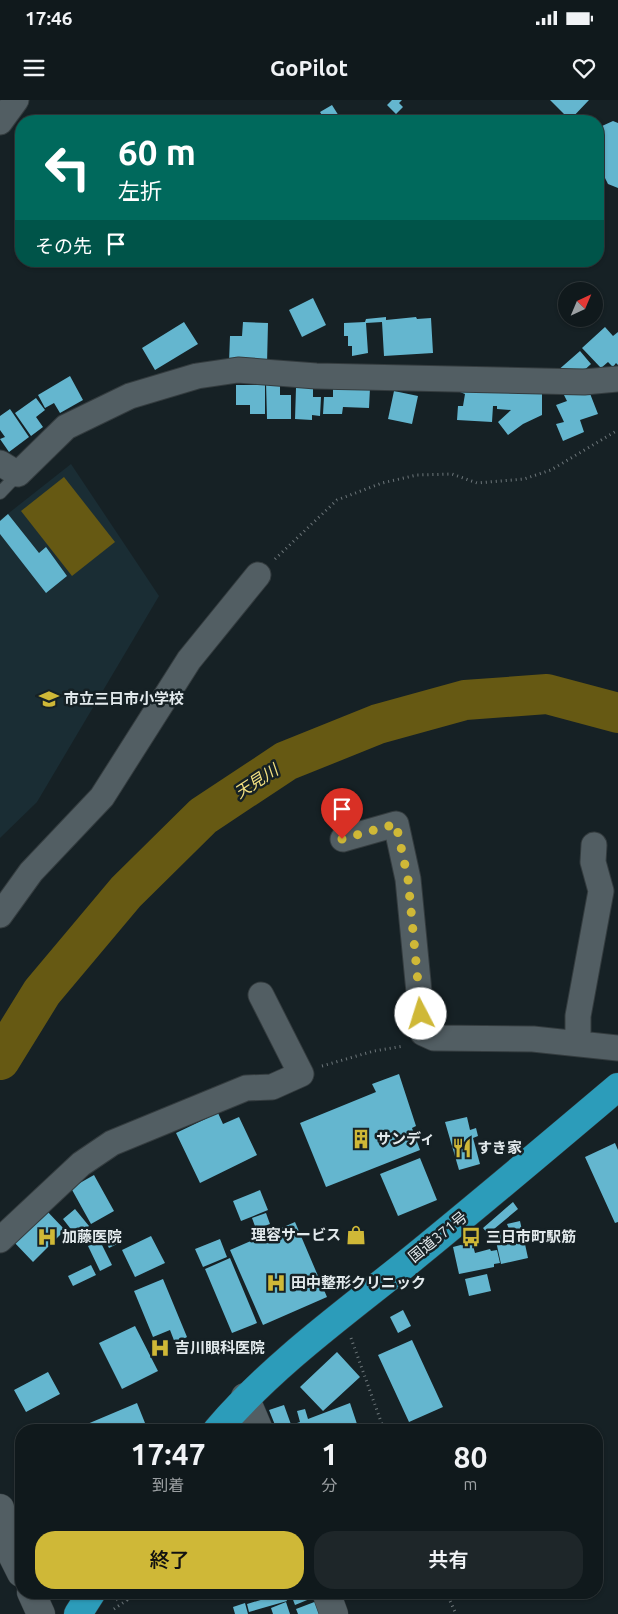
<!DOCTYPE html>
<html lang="ja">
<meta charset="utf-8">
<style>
:root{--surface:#10191c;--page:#1e2629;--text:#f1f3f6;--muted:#9ca0a3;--line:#30383b;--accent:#cfb837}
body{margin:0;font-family:Ubuntu,"Noto Sans JP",sans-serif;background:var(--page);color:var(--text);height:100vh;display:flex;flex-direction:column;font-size:19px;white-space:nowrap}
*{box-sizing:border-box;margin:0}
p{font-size:16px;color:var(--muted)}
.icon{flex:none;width:28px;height:28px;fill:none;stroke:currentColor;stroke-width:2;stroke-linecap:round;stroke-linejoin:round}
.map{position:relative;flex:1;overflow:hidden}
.panel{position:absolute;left:15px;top:1324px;width:588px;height:175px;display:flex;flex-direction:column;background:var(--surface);border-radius:20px;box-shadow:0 1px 4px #0004,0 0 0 1px var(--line)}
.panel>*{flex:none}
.hud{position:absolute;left:15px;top:15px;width:589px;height:152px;border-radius:20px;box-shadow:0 1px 4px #0004,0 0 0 1px var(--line);background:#00695c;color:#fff;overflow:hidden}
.needle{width:32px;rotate:44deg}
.buttons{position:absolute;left:558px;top:182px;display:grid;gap:10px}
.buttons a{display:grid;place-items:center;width:45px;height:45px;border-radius:50%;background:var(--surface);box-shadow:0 1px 4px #0004,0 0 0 1px var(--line);font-size:25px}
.pin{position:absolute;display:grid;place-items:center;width:42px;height:42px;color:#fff;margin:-51px -21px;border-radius:50% 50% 50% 0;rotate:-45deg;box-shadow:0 0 5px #0007}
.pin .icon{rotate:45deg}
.me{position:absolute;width:55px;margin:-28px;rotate:355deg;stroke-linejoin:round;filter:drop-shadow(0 0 4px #0008)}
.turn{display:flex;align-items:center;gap:18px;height:105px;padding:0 20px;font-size:22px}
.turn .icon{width:65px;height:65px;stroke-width:2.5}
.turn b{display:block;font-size:35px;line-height:42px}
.then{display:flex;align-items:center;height:48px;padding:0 20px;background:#0003;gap:10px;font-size:19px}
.eta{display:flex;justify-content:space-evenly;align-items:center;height:85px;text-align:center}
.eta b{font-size:30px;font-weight:600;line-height:35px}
.primary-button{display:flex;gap:10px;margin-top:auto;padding:10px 20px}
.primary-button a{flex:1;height:58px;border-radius:20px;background:var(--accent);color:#111;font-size:20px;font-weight:600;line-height:58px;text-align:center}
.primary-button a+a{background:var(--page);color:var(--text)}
.status{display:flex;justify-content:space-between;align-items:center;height:35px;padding:0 25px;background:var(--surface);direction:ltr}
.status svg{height:14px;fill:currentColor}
header{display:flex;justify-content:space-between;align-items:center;height:65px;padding:0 20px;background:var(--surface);font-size:22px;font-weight:600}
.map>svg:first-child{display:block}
</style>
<div class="status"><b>17:46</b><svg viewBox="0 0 49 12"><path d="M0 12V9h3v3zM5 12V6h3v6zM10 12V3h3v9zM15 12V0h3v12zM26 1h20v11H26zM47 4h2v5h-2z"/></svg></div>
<header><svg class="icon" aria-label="menu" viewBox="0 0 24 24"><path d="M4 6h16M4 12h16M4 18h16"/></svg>GoPilot<svg class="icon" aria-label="heart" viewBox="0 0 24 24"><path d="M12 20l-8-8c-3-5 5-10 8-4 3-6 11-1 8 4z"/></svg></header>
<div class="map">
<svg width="618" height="1514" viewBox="0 0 618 1514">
<rect width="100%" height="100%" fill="#162125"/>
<path fill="#1a2d34" d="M71 364 159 496 37 702 0 738V420Z"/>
<path fill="#665913" d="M64 377 115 442 72 476 21 411Z"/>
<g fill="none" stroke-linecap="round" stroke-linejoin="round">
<path stroke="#665913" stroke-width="40" d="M0 960 42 892 126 792 203 716 286 661 378 624 465 600 547 594 618 613"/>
</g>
<path fill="#64b6cf" d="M392 0H402L399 3 403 7 396 14 387 5Z
M550 0H589L570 20Z
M332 5 342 21H322L320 18 323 17 320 12Z
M613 21 618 23V88L608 84 604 76 598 71V47L600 43 598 33 602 26Z
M313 198 326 225 302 237 289 210Z
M386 217V220L416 217 417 219 431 218 433 253 384 256 382 222 366 223 368 253 352 256V246H348V236H344V223L365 222 366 219Z
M184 222 198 244 155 270 142 248Z
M243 222 268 223 267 264 229 263 230 236H242Z
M605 227 613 236 618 232V265L616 263 613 267 608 262 601 268 582 248Z
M580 251 591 264 580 274 556 272Z
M70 276 83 300 60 313 54 303 45 308 38 295Z
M266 282H280V295H291V319H267Z
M236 285H265V314H250V305H236Z
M462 286 542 289V315L523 324 508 335 498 322 511 310 497 309V306H493L492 322 457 320 458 306H463L465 294 460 292Z
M333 287 370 288 369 308 343 307 342 314H323L324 297H333Z
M582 287 589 291 598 314 580 320 584 332 563 341 556 324 564 322 556 305 567 301 564 295Z
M296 288H313V297H321L320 316 312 315V320L295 319Z
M394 291 418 296 412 324 388 319Z
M36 298 45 310 36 317 43 327 31 336 15 313Z
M10 309 29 337 9 352 0 339 5 337 0 330V316Z
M8 414 39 453 46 447 67 476 46 493 0 434V421Z
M399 974 416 1026 412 1028 420 1050 326 1087 300 1023 376 992 372 984Z
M218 1013 223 1024 239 1017 257 1055 200 1083 176 1033Z
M467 1017 470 1030 476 1028 478 1036 473 1038 480 1064 459 1070 445 1022Z
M615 1043 618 1050V1122L615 1123 585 1057Z
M420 1058 437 1100 398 1116 380 1074Z
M94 1075 114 1111 91 1124 71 1088Z
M260 1090 268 1110 241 1121 233 1101Z
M513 1102 518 1109 488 1134 483 1128Z
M45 1109 65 1130 33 1162 13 1141Z
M75 1109 89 1126 77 1137 63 1119Z
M266 1113 270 1124 256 1129 252 1118Z
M520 1121 528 1158 501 1164 494 1132 509 1129 507 1124Z
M295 1122 327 1197 263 1225 230 1150Z
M108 1128 117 1144 109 1148 101 1131Z
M151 1136 165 1163 135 1177 122 1150Z
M220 1139 227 1157 203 1167 195 1149Z
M100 1141 112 1165 100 1171 88 1146Z
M472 1142 475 1153 490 1149 491 1151 497 1150 500 1163 494 1164V1167L459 1174 453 1147Z
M230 1158 257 1223 232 1233 205 1169Z
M91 1165 96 1175 73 1186 68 1176Z
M487 1174 491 1191 469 1196 465 1179Z
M163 1179 187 1237 175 1243 170 1230 153 1237 134 1191Z
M403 1210 411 1226 398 1233 390 1217Z
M135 1226 158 1271 122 1289 99 1243Z
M412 1240 443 1307 409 1322 378 1255Z
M337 1252 360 1277 323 1311 300 1287Z
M48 1272 60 1294 26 1312 14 1290Z
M137 1303 145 1323 128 1330H73Z
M350 1303 359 1330H296L294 1324 300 1322 297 1311 305 1309 308 1319Z
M284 1305 293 1330H277L269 1310Z
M290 1492H315L317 1496 295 1505Z
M284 1493 287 1501 249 1512 247 1504Z
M317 1501 323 1514H298L296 1509Z
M286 1502 290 1514H273L271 1508Z
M245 1503 248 1514H235L233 1507Z"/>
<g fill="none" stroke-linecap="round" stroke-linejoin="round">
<defs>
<path id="lane" d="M0 393 18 374"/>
<path id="street" d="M0 22 16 0
M0 363 18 374 66 327 130 296 197 276 238 270 316 276 584 282 618 279
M343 739 396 724 408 779 423 933 434 938 533 939 618 948
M0 815 31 772 102 697 189 560 258 475
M578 942V916L601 791 593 762 594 745
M0 1140 81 1064 112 1043 246 988 272 987 301 974 261 895"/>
<path id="secondary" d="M245 1297 259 1330
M0 1408 12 1455 21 1473
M31 1492 41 1514
M326 1492 334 1514"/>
<path id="highway" d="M217 1330C271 1267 338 1218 402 1167 475 1108 547 1047 618 987
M78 1514 92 1492"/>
</defs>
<use href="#lane" stroke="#343c3f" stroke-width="14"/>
<use href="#street" stroke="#343c3f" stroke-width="27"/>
<use href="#secondary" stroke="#343c3f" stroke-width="29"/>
<use href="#highway" stroke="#343c3f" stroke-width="29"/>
<path stroke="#6e777b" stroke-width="3" stroke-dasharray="1 4" stroke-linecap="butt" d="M275 459 337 400 382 383 417 375 452 374 477 383 524 379 551 370 618 330
M322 966 374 951 404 946
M351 1238 384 1330
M446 1492 456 1514
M114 1509 127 1500 123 1495 116 1500"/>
<use href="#lane" stroke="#525e63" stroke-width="12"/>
<use href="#street" stroke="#525e63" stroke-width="25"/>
<use href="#secondary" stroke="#525e63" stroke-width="28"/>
<use href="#highway" stroke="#2c9cba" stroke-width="28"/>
</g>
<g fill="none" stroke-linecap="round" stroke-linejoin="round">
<path stroke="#cfb837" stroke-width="9" stroke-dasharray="0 16.2" d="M342 739 396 724 408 779 421 914"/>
</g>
<defs>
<symbol id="school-bare" viewBox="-9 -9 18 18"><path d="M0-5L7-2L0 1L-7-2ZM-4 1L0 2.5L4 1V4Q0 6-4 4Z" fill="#cfb837" stroke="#162125" stroke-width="2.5" paint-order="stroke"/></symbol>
<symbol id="building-bare" viewBox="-9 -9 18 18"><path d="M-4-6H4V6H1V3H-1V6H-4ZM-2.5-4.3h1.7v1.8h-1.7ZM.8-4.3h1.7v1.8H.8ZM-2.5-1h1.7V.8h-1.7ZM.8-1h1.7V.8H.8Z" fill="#cfb837" stroke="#162125" stroke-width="2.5" paint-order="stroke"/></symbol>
<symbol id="restaurant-bare" viewBox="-9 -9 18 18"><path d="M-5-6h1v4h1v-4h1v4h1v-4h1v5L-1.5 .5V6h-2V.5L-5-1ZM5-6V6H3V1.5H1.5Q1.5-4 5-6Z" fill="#cfb837" stroke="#162125" stroke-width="2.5" paint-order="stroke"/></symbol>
<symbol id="shop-bare" viewBox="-9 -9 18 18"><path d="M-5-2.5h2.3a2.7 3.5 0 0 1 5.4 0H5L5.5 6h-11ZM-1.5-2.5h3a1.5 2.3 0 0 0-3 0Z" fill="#cfb837" stroke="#162125" stroke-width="2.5" paint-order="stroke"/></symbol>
<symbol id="hospital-bare" viewBox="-9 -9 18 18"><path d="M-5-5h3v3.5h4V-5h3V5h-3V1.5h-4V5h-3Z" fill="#cfb837" stroke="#162125" stroke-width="2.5" paint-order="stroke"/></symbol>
<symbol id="bus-bare" viewBox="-9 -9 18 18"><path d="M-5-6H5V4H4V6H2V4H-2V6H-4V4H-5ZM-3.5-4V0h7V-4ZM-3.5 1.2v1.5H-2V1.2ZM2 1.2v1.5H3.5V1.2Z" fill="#cfb837" stroke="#162125" stroke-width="2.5" paint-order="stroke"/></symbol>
</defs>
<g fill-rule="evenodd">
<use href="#school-bare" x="35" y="585" width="28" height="28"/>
<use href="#building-bare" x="347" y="1025" width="28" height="28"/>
<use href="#restaurant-bare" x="448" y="1034" width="28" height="28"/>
<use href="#shop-bare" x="342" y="1121" width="28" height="28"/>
<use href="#hospital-bare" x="33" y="1123" width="28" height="28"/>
<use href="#bus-bare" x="457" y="1123" width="28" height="28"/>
<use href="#hospital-bare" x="262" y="1169" width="28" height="28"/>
<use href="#hospital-bare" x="146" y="1234" width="28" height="28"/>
</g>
<g text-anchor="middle" stroke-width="5" stroke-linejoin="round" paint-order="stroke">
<g font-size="15" font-weight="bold" fill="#e2e9ec" stroke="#162125" text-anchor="start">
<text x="64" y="604">市立三日市小学校</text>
<text x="376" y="1044">サンディ</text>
<text x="477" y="1053">すき家</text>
<text x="341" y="1140" text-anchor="end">理容サービス</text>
<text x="62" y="1142">加藤医院</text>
<text x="486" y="1142">三日市町駅筋</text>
<text x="291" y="1188">田中整形クリニック</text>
<text x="175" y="1253">吉川眼科医院</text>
</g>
<g font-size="15" fill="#e2e9ec" stroke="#162125">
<text transform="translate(438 1137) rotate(-39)" y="5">国道371号</text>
</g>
<g font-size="16" font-style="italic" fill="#f3e081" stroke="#162125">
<text transform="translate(256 681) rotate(-33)" y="6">天見川</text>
</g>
</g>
</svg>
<div class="buttons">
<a><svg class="needle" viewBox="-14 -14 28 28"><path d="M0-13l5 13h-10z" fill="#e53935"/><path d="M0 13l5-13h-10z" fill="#9ca0a3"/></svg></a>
</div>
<div class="pin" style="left:342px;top:739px;background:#d93025"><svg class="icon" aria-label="arrive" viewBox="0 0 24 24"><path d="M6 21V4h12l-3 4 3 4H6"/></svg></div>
<svg class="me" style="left:421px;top:914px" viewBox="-20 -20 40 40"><circle r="19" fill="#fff"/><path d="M0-13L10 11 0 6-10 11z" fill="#cfb837"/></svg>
<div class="hud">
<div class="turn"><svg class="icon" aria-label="left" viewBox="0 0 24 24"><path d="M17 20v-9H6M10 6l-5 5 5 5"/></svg><div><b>60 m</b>左折</div></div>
<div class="then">その先<svg class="icon" aria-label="arrive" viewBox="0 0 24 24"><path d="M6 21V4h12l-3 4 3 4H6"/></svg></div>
</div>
<section class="panel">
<div class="eta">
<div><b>17:47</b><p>到着</p></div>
<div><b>1</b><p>分</p></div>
<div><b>80</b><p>m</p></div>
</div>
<div class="primary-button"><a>終了</a><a>共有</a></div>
</section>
</div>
